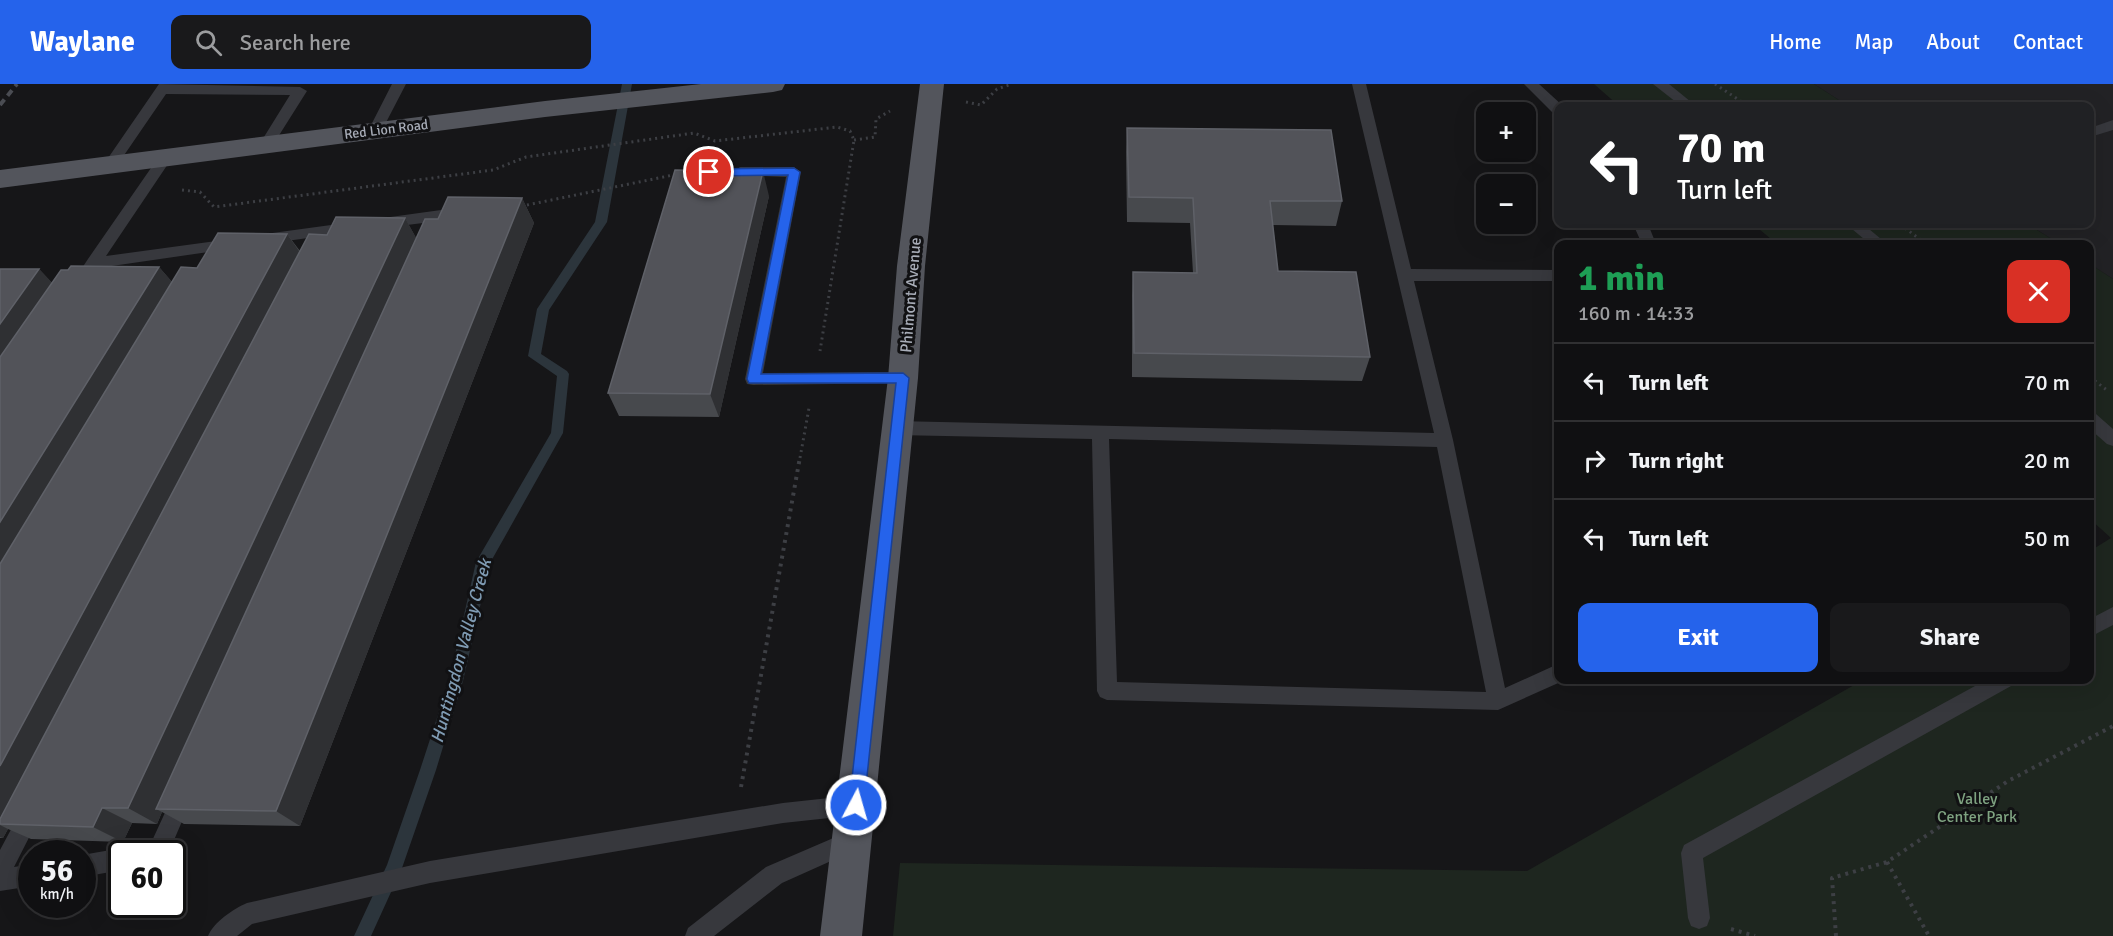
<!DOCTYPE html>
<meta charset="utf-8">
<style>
:root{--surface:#101012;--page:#19191b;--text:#f1f3f6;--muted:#9c9d9f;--line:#303032;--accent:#2563eb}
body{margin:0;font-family:Signika,sans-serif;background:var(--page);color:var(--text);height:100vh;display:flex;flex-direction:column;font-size:22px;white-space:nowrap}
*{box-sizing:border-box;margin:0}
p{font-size:20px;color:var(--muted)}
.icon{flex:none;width:33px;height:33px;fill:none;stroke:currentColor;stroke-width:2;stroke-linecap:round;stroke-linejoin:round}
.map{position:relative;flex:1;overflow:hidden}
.side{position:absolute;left:1554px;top:156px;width:540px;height:444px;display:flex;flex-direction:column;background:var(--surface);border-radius:12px;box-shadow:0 6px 24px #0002,0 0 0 2px var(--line)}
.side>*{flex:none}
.top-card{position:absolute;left:1554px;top:18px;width:540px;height:126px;border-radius:12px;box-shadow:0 6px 24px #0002,0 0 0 2px var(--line);background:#202124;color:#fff;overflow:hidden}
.controls{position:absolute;left:1476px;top:18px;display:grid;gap:12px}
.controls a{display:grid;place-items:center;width:60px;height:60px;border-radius:12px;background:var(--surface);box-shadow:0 6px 24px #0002,0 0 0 2px var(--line);font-size:30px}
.speed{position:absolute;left:18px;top:756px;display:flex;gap:12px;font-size:30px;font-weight:700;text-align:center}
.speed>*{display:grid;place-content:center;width:78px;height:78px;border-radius:50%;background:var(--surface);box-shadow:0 6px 24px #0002,0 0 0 2px var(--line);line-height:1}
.speed small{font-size:15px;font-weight:400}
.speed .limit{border:3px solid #111;border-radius:9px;background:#fff;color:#111}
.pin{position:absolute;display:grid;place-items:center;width:51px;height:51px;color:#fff;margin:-26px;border:3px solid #fff;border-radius:50%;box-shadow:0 2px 6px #0007}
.me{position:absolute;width:66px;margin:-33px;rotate:6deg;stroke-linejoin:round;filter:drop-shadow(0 0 4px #0008)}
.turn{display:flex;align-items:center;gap:21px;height:126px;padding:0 24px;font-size:27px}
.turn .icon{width:78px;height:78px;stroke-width:2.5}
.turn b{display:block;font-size:42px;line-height:51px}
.round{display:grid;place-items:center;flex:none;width:63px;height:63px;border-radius:12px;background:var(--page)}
.headline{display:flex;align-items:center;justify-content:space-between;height:102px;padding:0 24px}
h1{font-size:36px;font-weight:700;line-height:45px;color:#1e9e55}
.button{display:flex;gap:12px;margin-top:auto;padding:12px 24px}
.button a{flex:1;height:69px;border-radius:12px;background:var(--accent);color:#fff;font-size:24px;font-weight:700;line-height:69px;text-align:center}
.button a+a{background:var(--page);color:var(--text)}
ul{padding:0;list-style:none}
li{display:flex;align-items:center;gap:18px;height:78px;padding:0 24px;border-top:2px solid var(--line)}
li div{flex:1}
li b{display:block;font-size:22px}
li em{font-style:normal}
header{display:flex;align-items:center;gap:36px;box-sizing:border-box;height:84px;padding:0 30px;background:var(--accent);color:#fff}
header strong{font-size:28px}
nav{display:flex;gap:33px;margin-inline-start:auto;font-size:21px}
.search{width:420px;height:54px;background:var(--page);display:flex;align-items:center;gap:15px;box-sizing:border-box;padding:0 21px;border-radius:12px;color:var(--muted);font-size:22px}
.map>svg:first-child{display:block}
</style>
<header>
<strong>Waylane</strong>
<div class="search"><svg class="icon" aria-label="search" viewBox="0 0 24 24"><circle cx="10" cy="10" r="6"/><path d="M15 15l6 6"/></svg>Search here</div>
<nav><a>Home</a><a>Map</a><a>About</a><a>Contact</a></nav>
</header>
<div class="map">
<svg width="2113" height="852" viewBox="0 0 2113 852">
<rect width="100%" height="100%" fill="#161618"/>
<path fill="#222225" d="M1814 0H2113V195L2090 180V160H2060L2027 140H2090V22H1848Z"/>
<path fill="#1e261f" d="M1594 0H1814L1848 22H1619Z
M1753 140H2027L2060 160H1777Z
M2090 180 2113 195V852H893L900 779 1527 787 1863 596H2090V467L2111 454 2090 435Z"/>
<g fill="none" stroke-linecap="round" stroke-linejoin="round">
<path fill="#2c353c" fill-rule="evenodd" d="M622 0H632L607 138 549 226 541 270 567 287 569 290 563 349 490 479 463 597 436 686 402 784 371 852H354L387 781 420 686 449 597 476 478 551 349 557 292 528 272 537 225 595 138Z"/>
<path stroke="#3d3f44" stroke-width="3" stroke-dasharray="2 4" stroke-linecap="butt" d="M1715 0 1748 22
M966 18 981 21 997 5 1012 0
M854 56 875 53 876 35 890 27
M182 106 200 108 214 123 493 86 526 73 694 49 715 57 837 43 850 47 854 56 820 267
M527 121 678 90
M1905 144 1926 160
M2090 293 2108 307
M800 374 809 324"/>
<path stroke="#3d3f44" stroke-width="4" stroke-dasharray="3 5" stroke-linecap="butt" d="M741 703 800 373
M1887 778 1929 852
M1731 845 1755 852
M1836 852 1832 794 1887 778 2008 697 2113 642"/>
<path fill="#37383d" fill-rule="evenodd" d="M159 0 300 3 307 7 271 64 266 66 259 61 290 11 166 10 116 83H106L104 80 106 77Z
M392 0H406L380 50H370L368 47Z
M1352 0H1366L1411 185 1558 186V197H1414L1453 356 1505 604 1558 580V596H1565L1498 626 1107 616 1100 613 1097 607 1092 355 896 351 890 349 887 344 890 339 896 337 1434 349ZM1109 355 1437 363 1486 608 1117 598Z
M1524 0H1539L1563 22H1558V30L1553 29Z
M1653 0H1669L1696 22H1681Z
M2113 36V46L2090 53V44Z
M165 69 172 74 106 172 231 155 236 156 239 160 236 164 98 184C94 189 91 190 85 188L82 184 88 175 160 71Z
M740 83H794L801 88 763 289 903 288 909 289 911 294 909 299 753 301 747 300 745 295 786 93 735 91 733 88Z
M441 126 448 131 437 155 432 156 424 151 431 138 383 144 375 139 383 134Z
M353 138 358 139 361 143 358 147 265 160 260 159 257 155 260 151 265 150Z
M1633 140H1648L1656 160H1642Z
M1846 140H1863L1887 160H1870Z
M2090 328 2096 330 2113 345V362L2107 360 2090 345Z
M2113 523V541L2090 553V535Z
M1986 596H2014L2011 602 1703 774 1710 834 1707 842 1699 845 1691 842 1688 834 1681 769 1684 761Z
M182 704 189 707 192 714 168 770H140L143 762 151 759 175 707Z
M857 711 864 714 868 721 864 728 857 731 783 739 430 799 252 840 237 852H208C214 838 233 825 247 819L430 777 783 719Z
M30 720 37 723 41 730 14 783 32 780V802L0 807V766L23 723Z
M852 746 860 750 863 757 860 764 782 799 714 852H685L688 844 766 783Z
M122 764 131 770H122V786L82 793V771Z"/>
<path fill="#53555c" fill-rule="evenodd" d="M701 0H785L782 6 773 8 545 33 0 104V86L545 17Z
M920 0H944L925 182 918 294 862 852H820L888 294 897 182Z"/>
<path stroke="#4a4c52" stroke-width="4" stroke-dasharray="7 5" stroke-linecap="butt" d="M0 21 17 0"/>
</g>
<path fill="#47494d" d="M1127 44 1342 117 1336 142 1273 141 1278 187 1370 273 1362 297 1132 293V211L1133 188 1193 189 1190 139 1127 138 1126 68Z
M769 112 719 333 619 332 608 309Z
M522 114 534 139 300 742 184 740 162 728 157 740 132 739 123 758 31 755 8 745 3 754H0V185H39L52 199 159 183 172 198 197 184 287 150 300 167 327 151 405 134 416 154 438 135Z"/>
<path fill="#2f3033" d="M763 87 769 112 719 333 710 310Z
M522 114 534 139 300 742 276 727Z
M405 134 419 159 156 725 162 728 157 740 128 724Z
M287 150 304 174 0 740V682Z
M159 183 180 207 0 507V438Z
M39 185 62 209 0 300V240Z
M102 724 132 739 123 758 93 743Z
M0 741 8 745 3 754 0 753Z"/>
<path fill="#525359" stroke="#5f6168" stroke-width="1.5" d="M1127 44 1331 46 1342 117H1270L1278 187 1356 188 1370 273 1134 269 1133 188 1197 189 1193 114 1129 113Z
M675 86 763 87 710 310 608 309Z
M448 113 522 114 276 727 156 725 425 135H438Z
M336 133 405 134 128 724H102L93 743 0 740V735L309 150 327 151Z
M218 149 287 150 0 682V480L181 183 197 184Z
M71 182 159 183 0 438V273L61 186H68Z
M0 185H39L0 240Z"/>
<path fill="#2563eb" stroke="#184099" stroke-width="1.5" d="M794 84 800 88 761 290 903 289 909 294 864 721 862 727 856 729 851 727 849 721 896 299H749L747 295 788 91 709 92 704 88 709 85Z"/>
<g text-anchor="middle" stroke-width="6" stroke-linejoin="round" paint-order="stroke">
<g font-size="14" fill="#a8adb8" stroke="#111113">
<text transform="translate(386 45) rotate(-7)" y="5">Red Lion Road</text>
</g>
<g font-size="16" fill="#a8adb8" stroke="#111113">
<text transform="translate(910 211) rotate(-85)" y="6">Philmont Avenue</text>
</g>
<g font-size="16" fill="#7fa381" stroke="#111113">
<text x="1977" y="720">Valley<tspan x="1977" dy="18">Center Park</tspan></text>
</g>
<g font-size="18" font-style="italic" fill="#7f9bb3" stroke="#111113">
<text transform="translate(461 567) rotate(-75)" y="6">Huntingdon Valley Creek</text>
</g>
</g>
</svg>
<div class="controls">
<a>+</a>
<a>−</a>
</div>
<div class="speed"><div>56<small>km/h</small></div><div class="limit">60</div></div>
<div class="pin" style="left:709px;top:88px;background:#d93025"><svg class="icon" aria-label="arrive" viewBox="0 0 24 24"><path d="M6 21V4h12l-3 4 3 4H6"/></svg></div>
<svg class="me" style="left:856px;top:721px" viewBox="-20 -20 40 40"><circle r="17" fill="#2563eb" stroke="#fff" stroke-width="3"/><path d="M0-11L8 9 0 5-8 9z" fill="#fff"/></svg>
<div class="top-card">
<div class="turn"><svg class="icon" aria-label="left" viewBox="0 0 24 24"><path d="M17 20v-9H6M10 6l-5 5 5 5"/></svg><div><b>70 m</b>Turn left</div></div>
</div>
<section class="side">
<div class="headline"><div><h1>1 min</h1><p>160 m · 14:33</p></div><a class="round" style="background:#d93025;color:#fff"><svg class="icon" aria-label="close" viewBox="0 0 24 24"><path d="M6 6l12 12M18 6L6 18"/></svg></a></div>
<ul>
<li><svg class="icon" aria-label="left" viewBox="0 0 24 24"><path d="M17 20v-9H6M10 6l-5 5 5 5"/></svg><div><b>Turn left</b></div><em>70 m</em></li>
<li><svg class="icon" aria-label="right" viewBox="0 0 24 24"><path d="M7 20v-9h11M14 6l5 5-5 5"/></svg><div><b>Turn right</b></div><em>20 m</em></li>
<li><svg class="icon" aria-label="left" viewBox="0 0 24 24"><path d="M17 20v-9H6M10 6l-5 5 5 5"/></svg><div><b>Turn left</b></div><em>50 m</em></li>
</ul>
<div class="button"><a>Exit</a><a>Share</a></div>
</section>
</div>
